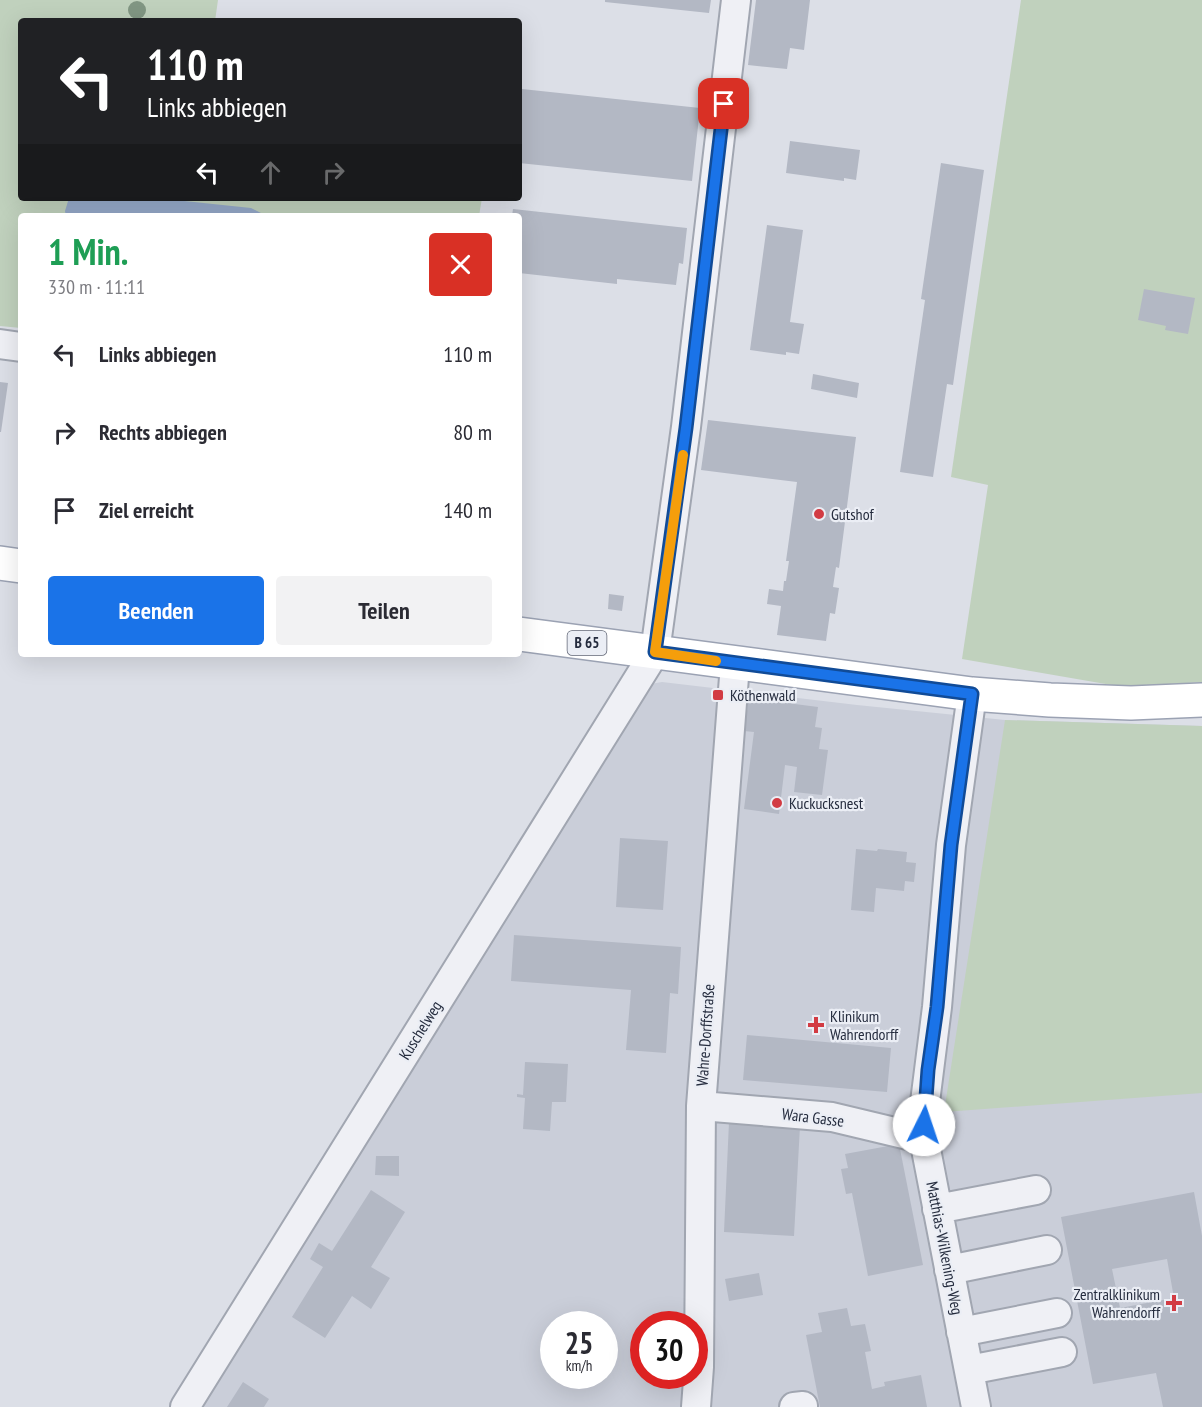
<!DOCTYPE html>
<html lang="de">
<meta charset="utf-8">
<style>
:root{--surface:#fff;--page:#f2f2f3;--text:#2b2b33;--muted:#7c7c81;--accent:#1a73e8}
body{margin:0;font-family:"PT Sans Narrow",sans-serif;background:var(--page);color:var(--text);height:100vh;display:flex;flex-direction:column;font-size:22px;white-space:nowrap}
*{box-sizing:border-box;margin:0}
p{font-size:20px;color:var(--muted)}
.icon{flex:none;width:33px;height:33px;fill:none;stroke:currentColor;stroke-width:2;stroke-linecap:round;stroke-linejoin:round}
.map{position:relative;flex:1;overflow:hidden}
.drawer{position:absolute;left:18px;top:213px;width:504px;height:444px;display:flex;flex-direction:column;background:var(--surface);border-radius:6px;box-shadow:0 6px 24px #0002}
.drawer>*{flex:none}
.guide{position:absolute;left:18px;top:18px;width:504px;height:183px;border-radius:6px;box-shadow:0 6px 24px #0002;background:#202124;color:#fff;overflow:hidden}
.speed{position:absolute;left:540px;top:1311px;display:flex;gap:12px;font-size:30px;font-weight:700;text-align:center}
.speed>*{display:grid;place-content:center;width:78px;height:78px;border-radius:50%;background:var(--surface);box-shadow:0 6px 24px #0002;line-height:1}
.speed small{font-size:15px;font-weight:400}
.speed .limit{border:9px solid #d22;background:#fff;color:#111}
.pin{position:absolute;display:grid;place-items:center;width:51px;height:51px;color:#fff;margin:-26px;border-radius:12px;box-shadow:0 3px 9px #0006}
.me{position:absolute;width:66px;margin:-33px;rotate:4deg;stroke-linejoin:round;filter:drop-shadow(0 0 4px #0008)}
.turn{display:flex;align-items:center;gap:21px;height:126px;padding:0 30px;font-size:27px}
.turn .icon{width:78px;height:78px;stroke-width:2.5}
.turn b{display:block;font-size:42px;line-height:51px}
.lanes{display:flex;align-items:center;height:57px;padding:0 30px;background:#0003;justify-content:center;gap:30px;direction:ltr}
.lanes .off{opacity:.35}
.round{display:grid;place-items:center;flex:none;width:63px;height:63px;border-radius:6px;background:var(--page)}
.summary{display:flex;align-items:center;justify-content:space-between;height:102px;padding:0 30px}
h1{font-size:36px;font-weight:700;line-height:45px;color:#1e9e55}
.primary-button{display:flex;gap:12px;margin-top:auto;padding:12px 30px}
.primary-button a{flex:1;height:69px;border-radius:6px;background:var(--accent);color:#fff;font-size:24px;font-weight:700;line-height:69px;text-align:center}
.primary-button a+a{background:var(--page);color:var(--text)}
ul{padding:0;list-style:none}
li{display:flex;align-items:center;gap:18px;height:78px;padding:0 30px}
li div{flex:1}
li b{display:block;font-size:22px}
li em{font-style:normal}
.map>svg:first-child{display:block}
</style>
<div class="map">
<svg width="1202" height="1407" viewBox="0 0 1202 1407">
<rect width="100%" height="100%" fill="#dcdfe7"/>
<path fill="#caced9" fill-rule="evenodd" d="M662 682 857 705 1005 720 1202 726V1407H187L645 685ZM554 1324H604V1376H554ZM644 1324H694V1376H644Z"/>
<path fill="#c0d1bd" d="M0 0H218L215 21H21V198H482L479 216H21V328L0 326Z
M1021 0H1202V682L1123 687 962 659 988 485 951 477Z
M1005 720 1202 726V1093L944 1112Z"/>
<path fill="#95a9c9" d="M69 198H156L251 208 267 216H66L65 211Z"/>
<path fill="#b3b8c4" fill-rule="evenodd" d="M605 0H711L709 13 605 2Z
M756 0H810L804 50 790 48 787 69 748 65Z
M522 89 700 108 692 181 519 163V120Z
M790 141 860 150 856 180 844 178V181L786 173Z
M941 163 984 170 953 385 947 384 933 477 900 472 925 300 921 299Z
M513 209 687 228 683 264 679 263 676 285 617 279V284L519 273V216H512Z
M767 225 803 230 790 322 804 324 799 354 786 352V355L750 350Z
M1144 289 1195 298 1188 334 1165 330 1166 326 1138 320Z
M813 374 859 383 857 398 811 389Z
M0 382 8 383 1 432H0Z
M708 420 856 437 839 568 836 567 833 587 839 588 835 614 830 613 826 641 777 635 781 606 767 604 769 589 783 591 784 581H786L789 561H786L797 482 701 470Z
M609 594 624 596 622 611 608 609Z
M749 698 818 707 815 727 822 728 819 749 828 750 822 795 794 792 797 767 785 765 779 814 744 809 754 732 744 731Z
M620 838 668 841 663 910 616 907Z
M856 849 877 851 878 849 907 852 906 862 916 863 914 882 905 881 904 891 876 888 874 912 851 910Z
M514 935 681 947 678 994 670 993 666 1053 626 1050 631 990 511 981Z
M747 1035 891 1048 887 1092 743 1080Z
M525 1062 568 1064 566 1102H552L550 1131 523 1129 525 1098 517 1097V1094L523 1095Z
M729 1122 800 1126 794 1236 724 1232Z
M899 1144 923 1265 868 1276 852 1193 846 1194 841 1169 848 1168 845 1154Z
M376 1156H399V1176L375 1175Z
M371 1190 405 1212 371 1267 390 1278 371 1309 352 1296 325 1338 292 1317 323 1267 310 1259 319 1243 332 1251Z
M1194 1192 1202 1236V1407H1163L1156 1373 1093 1384 1061 1217ZM1167 1259 1174 1298 1120 1308 1112 1269Z
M759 1273 763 1295 729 1301 725 1279Z
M847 1308 851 1326 865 1324 871 1351 865 1352 872 1389 885 1386 884 1382 921 1375 927 1407H820L806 1335 822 1332 818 1313Z
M243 1382 269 1399 264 1407H227Z"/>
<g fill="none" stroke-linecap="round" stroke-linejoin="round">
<defs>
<path id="minor" d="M0 344 21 347
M972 694 951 845 937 1007 924 1110V1139L976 1407
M701 1106 832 1117 924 1139
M937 1209 1036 1190
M949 1270 1047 1250
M961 1332 1057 1313
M969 1370 1062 1352
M185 1407 655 652 686 427 736 0
M696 1407 699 1367 701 1106 735 664
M794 1407 803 1406"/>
<path id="major" d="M0 563 21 566
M519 634 972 694 1050 700 1131 703 1202 700"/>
</defs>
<use href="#minor" stroke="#a1a6b1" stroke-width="32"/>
<use href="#major" stroke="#9ba2b3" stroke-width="36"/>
<use href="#minor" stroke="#eff0f5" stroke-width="28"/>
<use href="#major" stroke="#fff" stroke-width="33"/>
</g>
<circle fill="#819683" cx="137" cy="10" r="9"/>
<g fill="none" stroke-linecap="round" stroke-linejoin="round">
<defs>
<path id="route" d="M724 104 686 428 655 652 972 694 951 845 937 1007 928 1070 924 1125"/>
</defs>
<use href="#route" stroke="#114b97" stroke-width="15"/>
<use href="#route" stroke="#1a73e8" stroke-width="10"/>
<path stroke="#f59e0b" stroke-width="10" d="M683 455 655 652 716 661"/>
</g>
<g fill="#d23b43" stroke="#ebeef5" stroke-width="2">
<circle cx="819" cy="514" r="6"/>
<rect x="712" y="689" width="12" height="12" rx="3"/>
<circle cx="777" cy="803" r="6"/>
<path d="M813 1016h6v6h6v6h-6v6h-6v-6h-6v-6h6z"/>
<path d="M1171 1294h6v6h6v6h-6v6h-6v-6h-6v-6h6z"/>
</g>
<g text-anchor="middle" stroke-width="4.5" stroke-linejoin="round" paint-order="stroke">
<rect fill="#ebeef5" stroke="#606675" stroke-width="1.5" x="567.5" y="631" width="39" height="24" rx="4.5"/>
<g font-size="15" font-weight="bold" fill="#252c3e">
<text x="587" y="648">B 65</text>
</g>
<g font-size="16" fill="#252c3e" stroke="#ebeef5" text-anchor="start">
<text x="831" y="520">Gutshof</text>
<text x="730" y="701">Köthenwald</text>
<text x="789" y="809">Kuckucksnest</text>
<text x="830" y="1022">Klinikum<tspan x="830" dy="18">Wahrendorff</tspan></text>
<text x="1160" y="1300" text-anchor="end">Zentralklinikum<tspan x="1160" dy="18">Wahrendorff</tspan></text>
</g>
<g font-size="16" fill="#252c3e" stroke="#ebeef5">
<text transform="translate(420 1030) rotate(-58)" y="6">Kuschelweg</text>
<text transform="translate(705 1035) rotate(-86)" y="6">Wahre-Dorffstraße</text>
<text transform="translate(813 1117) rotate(7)" y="6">Wara Gasse</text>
<text transform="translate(945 1248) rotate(79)" y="6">Matthias-Wilkening-Weg</text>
</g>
</g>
</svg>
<div class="speed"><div>25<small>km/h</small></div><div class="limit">30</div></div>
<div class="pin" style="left:724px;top:104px;background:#d93025"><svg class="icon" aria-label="arrive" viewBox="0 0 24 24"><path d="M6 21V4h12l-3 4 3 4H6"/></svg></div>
<svg class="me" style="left:924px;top:1125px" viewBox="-20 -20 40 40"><circle r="19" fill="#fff"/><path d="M0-13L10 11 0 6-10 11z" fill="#1a73e8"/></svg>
<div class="guide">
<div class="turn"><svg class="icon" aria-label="left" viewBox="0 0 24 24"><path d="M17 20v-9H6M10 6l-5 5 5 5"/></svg><div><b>110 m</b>Links abbiegen</div></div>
<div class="lanes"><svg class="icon" aria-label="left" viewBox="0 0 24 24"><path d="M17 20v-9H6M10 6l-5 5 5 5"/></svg><svg class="icon off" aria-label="ahead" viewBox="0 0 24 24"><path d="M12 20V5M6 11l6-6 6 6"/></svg><svg class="icon off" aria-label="right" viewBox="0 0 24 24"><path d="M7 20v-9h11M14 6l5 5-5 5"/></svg></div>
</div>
<section class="drawer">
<div class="summary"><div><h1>1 Min.</h1><p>330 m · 11:11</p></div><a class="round" style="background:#d93025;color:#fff"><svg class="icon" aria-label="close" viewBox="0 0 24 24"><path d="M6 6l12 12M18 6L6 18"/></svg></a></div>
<ul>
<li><svg class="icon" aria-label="left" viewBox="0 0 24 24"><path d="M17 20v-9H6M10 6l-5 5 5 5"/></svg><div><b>Links abbiegen</b></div><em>110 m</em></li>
<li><svg class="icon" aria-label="right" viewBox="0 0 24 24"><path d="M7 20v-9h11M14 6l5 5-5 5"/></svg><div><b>Rechts abbiegen</b></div><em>80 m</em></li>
<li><svg class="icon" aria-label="arrive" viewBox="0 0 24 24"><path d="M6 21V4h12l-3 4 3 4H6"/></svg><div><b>Ziel erreicht</b></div><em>140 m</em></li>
</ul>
<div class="primary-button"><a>Beenden</a><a>Teilen</a></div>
</section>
</div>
